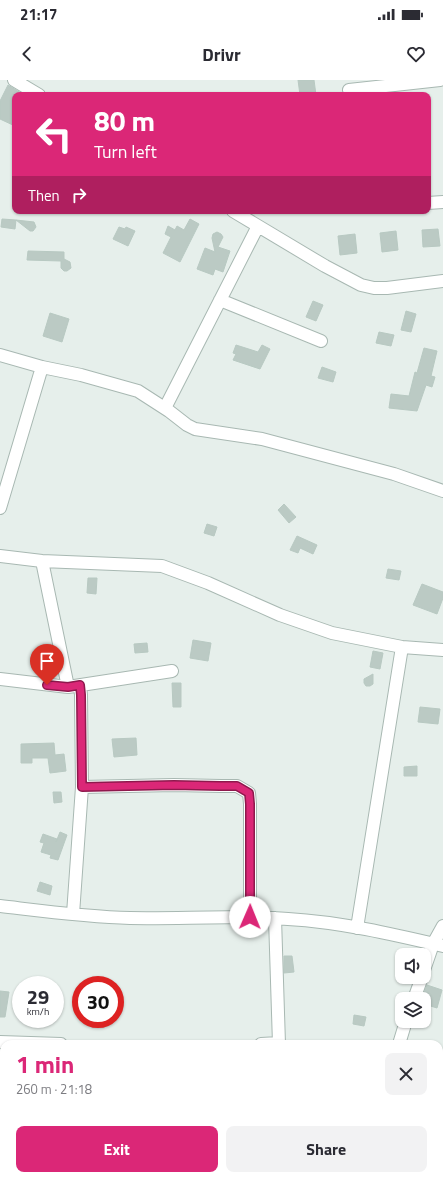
<!DOCTYPE html>
<meta charset="utf-8">
<style>
:root{--surface:#fff;--page:#f2f2f3;--text:#2b2b33;--muted:#7c7c81;--accent:#db2777}
body{margin:0;font-family:"Titillium Web",sans-serif;background:var(--page);color:var(--text);height:100vh;display:flex;flex-direction:column;font-size:15px;white-space:nowrap}
*{box-sizing:border-box;margin:0}
p{font-size:13px;color:var(--muted)}
.icon{flex:none;width:22px;height:22px;fill:none;stroke:currentColor;stroke-width:2;stroke-linecap:round;stroke-linejoin:round}
.map{position:relative;flex:1;overflow:hidden}
.panel{position:absolute;left:0px;top:960px;width:443px;height:140px;display:flex;flex-direction:column;background:var(--surface);border-radius:12px 12px 0 0;box-shadow:0 1px 3px #0004}
.panel>*{flex:none}
.banner{position:absolute;left:12px;top:12px;width:419px;height:122px;border-radius:8px;box-shadow:0 1px 3px #0004;background:#db2777;color:#fff;overflow:hidden}
.fabs{position:absolute;left:395px;top:868px;display:grid;gap:8px}
.fabs a{display:grid;place-items:center;width:36px;height:36px;border-radius:8px;background:var(--surface);box-shadow:0 1px 3px #0004;font-size:20px}
.speed{position:absolute;left:12px;top:896px;display:flex;gap:8px;font-size:20px;font-weight:700;text-align:center}
.speed>*{display:grid;place-content:center;width:52px;height:52px;border-radius:50%;background:var(--surface);box-shadow:0 1px 3px #0004;line-height:1}
.speed small{font-size:10px;font-weight:400}
.speed .limit{border:6px solid #d22;background:#fff;color:#111}
.pin{position:absolute;display:grid;place-items:center;width:34px;height:34px;color:#fff;margin:-41px -17px;border-radius:50% 50% 50% 0;rotate:-45deg;box-shadow:0 0 4px #0007}
.pin .icon{rotate:45deg}
.me{position:absolute;width:44px;margin:-22px;rotate:1deg;stroke-linejoin:round;filter:drop-shadow(0 0 3px #0008)}
.turn{display:flex;align-items:center;gap:14px;height:84px;padding:0 16px;font-size:18px}
.turn .icon{width:52px;height:52px;stroke-width:2.5}
.turn b{display:block;font-size:28px;line-height:34px}
.then{display:flex;align-items:center;height:38px;padding:0 16px;background:#0003;gap:8px;font-size:15px}
.round{display:grid;place-items:center;flex:none;width:42px;height:42px;border-radius:8px;background:var(--page)}
.summary{display:flex;align-items:center;justify-content:space-between;height:68px;padding:0 16px}
h1{font-size:24px;font-weight:700;line-height:30px;color:var(--accent)}
.primary-button{display:flex;gap:8px;margin-top:auto;padding:8px 16px}
.primary-button a{flex:1;height:46px;border-radius:8px;background:var(--accent);color:#fff;font-size:16px;font-weight:700;line-height:46px;text-align:center}
.primary-button a+a{background:var(--page);color:var(--text)}
.status{display:flex;justify-content:space-between;align-items:center;height:28px;padding:0 20px;background:var(--surface);direction:ltr}
.status svg{height:11px;fill:currentColor}
header{display:flex;justify-content:space-between;align-items:center;height:52px;padding:0 16px;background:var(--surface);font-size:18px;font-weight:700}
.map>svg:first-child{display:block}
</style>
<div class="status"><b>21:17</b><svg viewBox="0 0 49 12"><path d="M0 12V9h3v3zM5 12V6h3v6zM10 12V3h3v9zM15 12V0h3v12zM26 1h20v11H26zM47 4h2v5h-2z"/></svg></div>
<header><svg class="icon" aria-label="back" viewBox="0 0 24 24"><path d="M15 5l-7 7 7 7"/></svg>Drivr<svg class="icon" aria-label="heart" viewBox="0 0 24 24"><path d="M12 20l-8-8c-3-5 5-10 8-4 3-6 11-1 8 4z"/></svg></header>
<div class="map">
<svg width="443" height="1100" viewBox="0 0 443 1100">
<rect width="100%" height="100%" fill="#e6efeb"/>
<path fill="#bbcac4" stroke="#b8c9c2" d="M298 0H314L316 15H300Z
M8 5 24 15H15V46L0 39V21Z
M2 139 16 140 15 149 1 147Z
M190 139 199 144 180 182 163 173 171 157 165 154 168 146 175 150 177 146 184 150Z
M16 140 34 142 36 147 33 151H30Z
M119 147 125 149 126 147 135 151 128 166 113 159Z
M438 149 440 166 423 167 422 150Z
M396 151 398 170 382 172 380 153Z
M217 152 221 154 223 157 218 167 230 171 223 192 215 189 213 195 197 189 205 168 215 172 212 158 213 154Z
M355 154 357 173 340 175 338 156Z
M28 171 64 172V179L70 182 71 188 67 191H64L61 188V181L27 180Z
M313 221 323 225 316 241 306 237Z
M406 231 416 234 411 252 401 250Z
M50 233 69 239 62 262 43 256Z
M379 252 394 255 391 266 376 263Z
M236 265 258 272 262 265 270 269 260 289 233 280 236 274 233 273Z
M424 268 437 271 431 296 435 297 432 307 426 305 417 331 389 328 391 314 409 316 415 292 417 293Z
M322 287 336 292 333 302 318 298Z
M284 424 296 437 289 443 278 430Z
M207 444 217 447 214 456 204 453Z
M297 456 317 465 313 474 300 468 298 473 290 470Z
M388 489 401 491 399 500 386 498Z
M88 498H97L96 514 87 513Z
M422 504 443 512V518L437 534 413 525Z
M193 560 211 563 208 581 190 578Z
M147 563 148 572 135 573 134 564Z
M373 571 383 573 380 589 370 587Z
M373 594V604L370 606H366L364 603V599Z
M172 603H181V627H173Z
M420 627 440 629 438 644 418 642Z
M136 658 137 675 114 677 112 659Z
M54 663 55 675 64 674 66 691 50 693 48 678H32V683H21V664Z
M417 686V696H404V687Z
M53 712H61L62 722 54 723Z
M60 752 67 755 58 780 50 778 51 775 41 772 44 763 40 762 43 754 57 759 56 762Z
M40 802 52 806 50 815 37 811Z
M284 876H292L294 892 284 893Z
M427 905 442 910 437 928 424 924V919H422Z
M0 911 9 912 5 937H0Z
M354 935 366 937 364 946 353 944Z"/>
<g fill="none" stroke-linecap="round" stroke-linejoin="round">
<defs>
<path id="minor" d="M14 0 39 15
M349 10 440 0
M428 123 443 122
M233 131 325 186 361 205 374 208H387L443 201
M220 220 321 261
M0 275 42 287 81 295 138 311 169 331 187 345 195 349 262 359 394 394 443 411
M165 328 258 146
M0 428 42 287
M0 476 42 481 162 486 208 503 280 535 332 553 402 567 443 570
M42 481 68 607
M0 599 68 607 172 591
M80 605 81 615 82 707 174 705 221 706H237L249 713 250 724V837
M0 826C43 831 87 837 130 838 182 839 235 835 288 839 340 842 392 854 443 866
M73 834 82 707
M275 838 279 964
M357 848 402 567
M424 890 433 864 443 846
M414 919 422 897
M0 962 61 964
M261 964 279 963
M399 964 406 941
M0 1096 63 1100
M275 1100V1096
M324 1100 326 1096"/>
</defs>
<use href="#minor" stroke="#a8b8b2" stroke-width="14"/>
<use href="#minor" stroke="#fff" stroke-width="12"/>
</g>
<g fill="none" stroke-linecap="round" stroke-linejoin="round">
<defs>
<path id="route" d="M47 605 68 607 80 605 81 615 82 707 174 705 220 706H237L249 713 250 724V837"/>
</defs>
<use href="#route" stroke="#8e194d" stroke-width="10"/>
<use href="#route" stroke="#db2777" stroke-width="7"/>
</g>
</svg>
<div class="fabs">
<a><svg class="icon" aria-label="sound" viewBox="0 0 24 24"><path d="M4 9h4l5-4v14l-5-4H4zM17 9q2 3 0 6"/></svg></a>
<a><svg class="icon" aria-label="layers" viewBox="0 0 24 24"><path d="M12 4l9 5-9 5-9-5zM3 14l9 5 9-5"/></svg></a>
</div>
<div class="speed"><div>29<small>km/h</small></div><div class="limit">30</div></div>
<div class="pin" style="left:47px;top:605px;background:#d93025"><svg class="icon" aria-label="arrive" viewBox="0 0 24 24"><path d="M6 21V4h12l-3 4 3 4H6"/></svg></div>
<svg class="me" style="left:250px;top:837px" viewBox="-20 -20 40 40"><circle r="19" fill="#fff"/><path d="M0-13L10 11 0 6-10 11z" fill="#db2777"/></svg>
<div class="banner">
<div class="turn"><svg class="icon" aria-label="left" viewBox="0 0 24 24"><path d="M17 20v-9H6M10 6l-5 5 5 5"/></svg><div><b>80 m</b>Turn left</div></div>
<div class="then">Then<svg class="icon" aria-label="right" viewBox="0 0 24 24"><path d="M7 20v-9h11M14 6l5 5-5 5"/></svg></div>
</div>
<section class="panel">
<div class="summary"><div><h1>1 min</h1><p>260 m · 21:18</p></div><a class="round"><svg class="icon" aria-label="close" viewBox="0 0 24 24"><path d="M6 6l12 12M18 6L6 18"/></svg></a></div>
<div class="primary-button"><a>Exit</a><a>Share</a></div>
</section>
</div>
